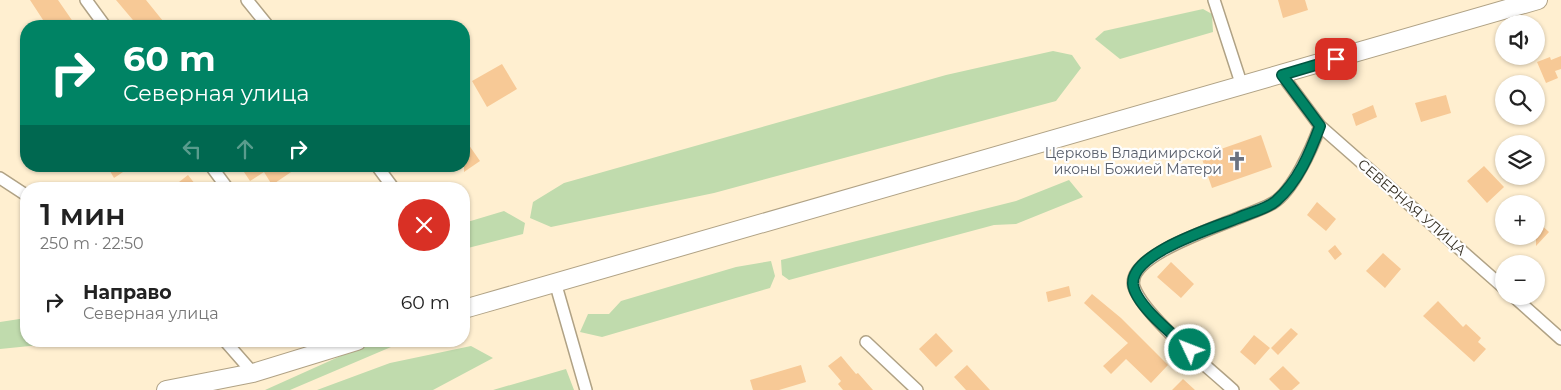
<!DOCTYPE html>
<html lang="ru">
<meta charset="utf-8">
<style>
:root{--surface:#fff;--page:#f6f6f6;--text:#222;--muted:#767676}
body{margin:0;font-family:Montserrat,sans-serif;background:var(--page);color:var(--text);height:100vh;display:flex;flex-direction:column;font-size:19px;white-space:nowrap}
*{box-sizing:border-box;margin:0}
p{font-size:16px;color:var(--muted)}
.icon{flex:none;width:28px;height:28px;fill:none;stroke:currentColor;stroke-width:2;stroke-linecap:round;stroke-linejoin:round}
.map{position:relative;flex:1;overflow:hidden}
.panel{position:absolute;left:20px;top:182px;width:450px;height:165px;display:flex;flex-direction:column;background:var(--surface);border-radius:20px;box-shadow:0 1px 4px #0004}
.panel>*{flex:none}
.guide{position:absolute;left:20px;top:20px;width:450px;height:152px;border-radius:20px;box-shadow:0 1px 4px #0004;background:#008364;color:#fff;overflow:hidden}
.buttons{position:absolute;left:1495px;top:15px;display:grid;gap:10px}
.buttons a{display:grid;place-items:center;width:50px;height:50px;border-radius:50%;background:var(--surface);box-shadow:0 1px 4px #0004;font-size:25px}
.pin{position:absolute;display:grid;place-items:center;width:42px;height:42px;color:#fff;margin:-21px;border-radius:10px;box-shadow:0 2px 8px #0006}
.me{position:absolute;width:55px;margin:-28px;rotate:313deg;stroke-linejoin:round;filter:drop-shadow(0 0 4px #0008)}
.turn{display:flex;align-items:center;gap:18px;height:105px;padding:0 20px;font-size:22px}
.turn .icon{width:65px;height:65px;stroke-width:2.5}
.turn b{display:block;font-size:35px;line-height:42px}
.lanes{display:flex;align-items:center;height:48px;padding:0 20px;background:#0003;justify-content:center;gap:25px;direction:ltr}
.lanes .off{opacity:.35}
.round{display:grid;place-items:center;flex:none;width:52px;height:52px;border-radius:26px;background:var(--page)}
.summary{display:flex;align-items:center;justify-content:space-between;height:85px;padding:0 20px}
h1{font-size:30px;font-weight:600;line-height:38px}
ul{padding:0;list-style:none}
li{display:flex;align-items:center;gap:15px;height:70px;padding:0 20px}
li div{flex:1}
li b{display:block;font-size:19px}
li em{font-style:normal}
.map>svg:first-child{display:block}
</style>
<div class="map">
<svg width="1561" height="390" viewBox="0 0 1561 390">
<rect width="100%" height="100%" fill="#ffefd0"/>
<path fill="#c0dbad" d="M1203 9 1212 14 1213 32 1120 59 1095 39 1104 31Z
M1053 51 1072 55 1081 68 1056 101 714 193 551 227 530 218 533 202 564 183 946 75Z
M1069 180 1083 197 1016 224 994 225 789 280 782 275 781 260 1016 201Z
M504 211 525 223 523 234 464 249V223Z
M771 261 775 276 770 288 602 337 580 332 588 314H609L621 301 736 267Z
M26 318V341H80L0 349V322Z
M374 341 391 347 290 390H265Z
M471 346 493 358 433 390H317L390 363Z
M566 369 574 390H493Z"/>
<path fill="#f7c996" d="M30 0H58L76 26H47Z
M116 0H146L163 21 157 26H138Z
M1278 0H1305L1308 10 1283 18Z
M1561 56V69L1555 71 1558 78 1546 83 1537 62 1550 57 1551 60Z
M502 64 517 89 487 107 472 81Z
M1446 95 1451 113 1421 122 1415 103Z
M1373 105 1377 117 1356 126 1352 114Z
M1261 135 1272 167 1212 188 1201 156Z
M464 138 480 161 464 172Z
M107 166H132L114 178Z
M240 166H300L272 185 264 172 250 181Z
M1484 166 1504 187 1487 203 1467 181Z
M188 175 199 189H170Z
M1317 202 1336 219 1326 231 1307 215Z
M1536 220 1549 232 1536 246Z
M1335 245 1342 254 1335 260 1328 251Z
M1383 253 1401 269 1385 288 1366 271Z
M1171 262 1194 284 1181 298 1157 277Z
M1069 286 1071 296 1048 302 1046 292Z
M1092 294 1121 318 1168 365 1151 383 1126 359 1111 374 1103 366 1128 343 1084 303Z
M1438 301 1463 327 1466 324 1481 338 1478 342 1486 349 1474 362 1423 316Z
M1291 328 1298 334 1278 355 1271 348Z
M936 333 953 351 936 367 919 349Z
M1254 335 1270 348 1255 365 1240 352Z
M841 356 856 374 858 373 873 390H843L838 384 841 381 828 366Z
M801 365 806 382 779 390H753L750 380Z
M967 365 990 390H966L954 377Z
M1283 366 1300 383 1292 390H1280L1269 379Z
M1183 379 1195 390H1172Z"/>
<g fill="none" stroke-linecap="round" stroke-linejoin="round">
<defs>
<path id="minor" d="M86 0 105 26
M247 0 268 26
M1214 0 1242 86
M1282 75 1320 126 1504 288
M211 166 228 189
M377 166 394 189
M0 178 26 195
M555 282 586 390
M1513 296 1561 339
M225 341 253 373
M866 342 917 390
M1233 390C1208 367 1144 316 1134 287 1123 251 1249 218 1273 203 1293 191 1312 148 1320 126"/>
<path id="primary" d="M464 309 1538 0
M166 390 253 373 357 341"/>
</defs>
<use href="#minor" stroke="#b0a285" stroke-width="14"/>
<use href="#primary" stroke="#b0a285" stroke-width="20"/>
<use href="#minor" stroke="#fff" stroke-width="11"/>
<use href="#primary" stroke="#fff" stroke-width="18"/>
</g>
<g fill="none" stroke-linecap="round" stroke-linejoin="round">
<defs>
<path id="route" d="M1190 350C1175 336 1135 305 1133 284 1131 253 1213 228 1238 218 1249 213 1267 209 1276 201 1298 182 1310 153 1320 126L1282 75 1336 59"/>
</defs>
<use href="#route" stroke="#005541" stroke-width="12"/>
<use href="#route" stroke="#008364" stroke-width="9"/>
</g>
<defs>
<symbol id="church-bare" viewBox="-9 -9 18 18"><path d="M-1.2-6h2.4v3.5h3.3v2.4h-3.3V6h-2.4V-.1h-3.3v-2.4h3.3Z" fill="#6b7280" stroke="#fefefe" stroke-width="2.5" paint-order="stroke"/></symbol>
</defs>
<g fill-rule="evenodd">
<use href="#church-bare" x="1223" y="147" width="28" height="28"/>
</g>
<g text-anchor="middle" stroke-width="4.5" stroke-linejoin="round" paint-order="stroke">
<g font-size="14" fill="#5b616d" stroke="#fefefe" text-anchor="end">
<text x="1222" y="158">Церковь Владимирской<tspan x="1222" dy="16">иконы Божией Матери</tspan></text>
</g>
<g font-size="14" fill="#342e22" stroke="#fefefe">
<text transform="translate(1412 207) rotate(41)" y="5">СЕВЕРНАЯ УЛИЦА</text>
</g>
</g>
</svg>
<div class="buttons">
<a><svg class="icon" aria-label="sound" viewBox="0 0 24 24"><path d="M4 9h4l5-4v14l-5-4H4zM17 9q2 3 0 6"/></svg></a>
<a><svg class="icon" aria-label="search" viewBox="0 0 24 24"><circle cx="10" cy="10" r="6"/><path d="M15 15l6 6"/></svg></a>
<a><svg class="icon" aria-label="layers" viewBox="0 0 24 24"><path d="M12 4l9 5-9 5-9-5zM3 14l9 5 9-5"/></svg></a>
<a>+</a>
<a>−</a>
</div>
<div class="pin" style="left:1336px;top:59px;background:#d93025"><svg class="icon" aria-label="arrive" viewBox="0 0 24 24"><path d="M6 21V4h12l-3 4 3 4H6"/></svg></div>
<svg class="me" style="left:1190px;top:350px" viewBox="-20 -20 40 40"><circle r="17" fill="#008364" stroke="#fff" stroke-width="3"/><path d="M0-11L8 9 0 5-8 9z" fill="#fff"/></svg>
<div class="guide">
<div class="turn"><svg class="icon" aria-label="right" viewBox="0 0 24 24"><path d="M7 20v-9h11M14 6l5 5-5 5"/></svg><div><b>60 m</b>Северная улица</div></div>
<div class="lanes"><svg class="icon off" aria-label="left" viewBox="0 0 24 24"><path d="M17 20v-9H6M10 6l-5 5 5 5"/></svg><svg class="icon off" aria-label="ahead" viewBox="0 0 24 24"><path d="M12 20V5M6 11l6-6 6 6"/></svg><svg class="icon" aria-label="right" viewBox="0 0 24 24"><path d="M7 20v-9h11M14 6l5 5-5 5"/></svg></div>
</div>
<section class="panel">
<div class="summary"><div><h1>1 мин</h1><p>250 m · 22:50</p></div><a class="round" style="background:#d93025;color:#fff"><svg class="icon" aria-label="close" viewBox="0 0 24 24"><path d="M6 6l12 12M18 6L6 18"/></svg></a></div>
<ul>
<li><svg class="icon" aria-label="right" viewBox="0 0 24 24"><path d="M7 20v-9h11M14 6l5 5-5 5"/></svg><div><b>Направо</b><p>Северная улица</p></div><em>60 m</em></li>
</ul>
</section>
</div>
